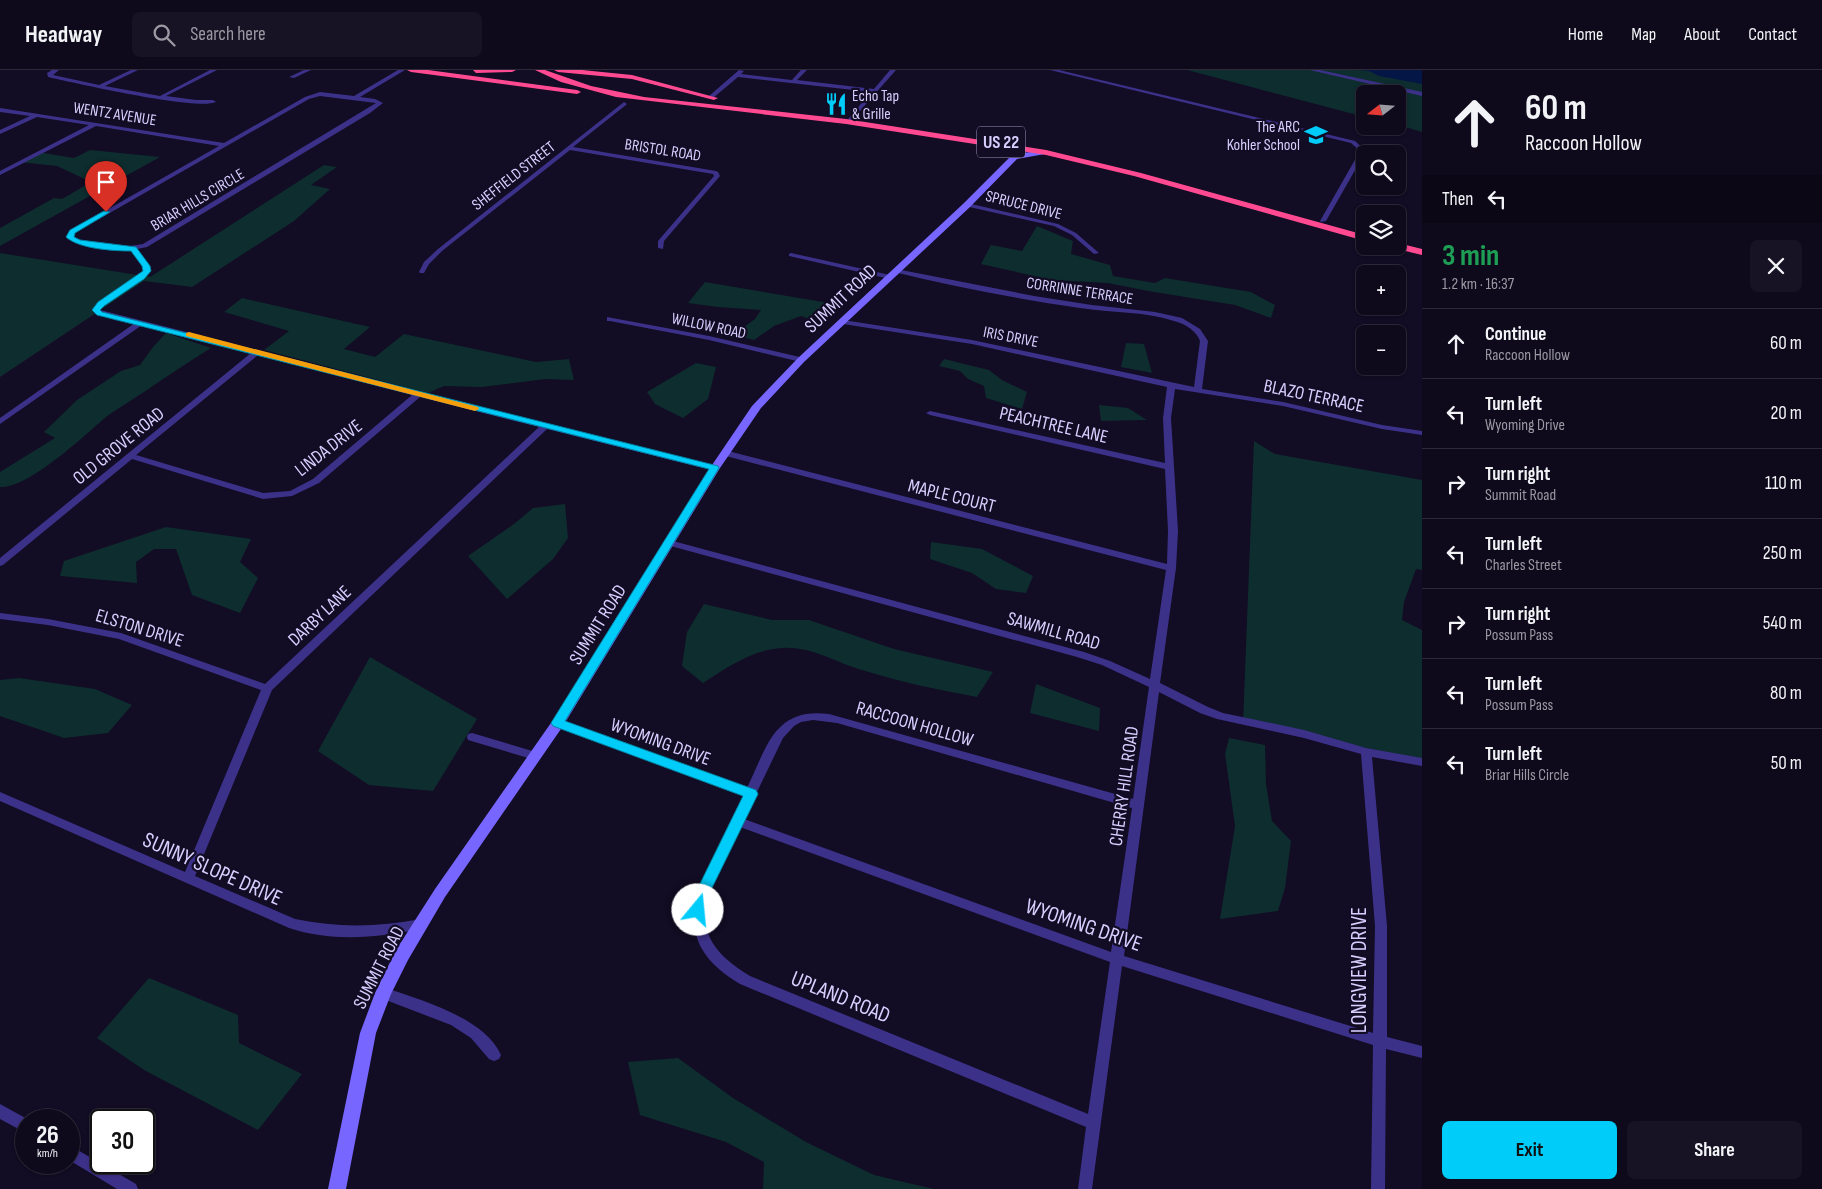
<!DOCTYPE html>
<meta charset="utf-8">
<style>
:root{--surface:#0e091b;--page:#171224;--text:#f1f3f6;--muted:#9b9aa3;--line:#2e2a3a;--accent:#00ccfa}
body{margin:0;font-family:"Sofia Sans Condensed",sans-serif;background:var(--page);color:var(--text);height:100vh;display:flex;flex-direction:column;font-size:19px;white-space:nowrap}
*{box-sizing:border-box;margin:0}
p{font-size:16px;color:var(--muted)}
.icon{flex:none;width:28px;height:28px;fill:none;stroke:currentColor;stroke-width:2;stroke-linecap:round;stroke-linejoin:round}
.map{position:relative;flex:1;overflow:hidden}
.side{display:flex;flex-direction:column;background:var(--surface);width:400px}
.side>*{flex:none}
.banner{background:#0e091b;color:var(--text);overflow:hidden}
.needle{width:32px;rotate:253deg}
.tools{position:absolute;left:1356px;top:15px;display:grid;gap:10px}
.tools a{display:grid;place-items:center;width:50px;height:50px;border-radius:8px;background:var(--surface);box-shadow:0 1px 4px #0004,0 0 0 1px var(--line);font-size:25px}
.speed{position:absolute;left:15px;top:1039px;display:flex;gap:10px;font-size:25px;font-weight:700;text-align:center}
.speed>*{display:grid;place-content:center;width:65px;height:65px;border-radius:50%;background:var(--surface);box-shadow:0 1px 4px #0004,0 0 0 1px var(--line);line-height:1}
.speed small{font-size:12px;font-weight:400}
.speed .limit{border:2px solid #111;border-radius:8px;background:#fff;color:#111}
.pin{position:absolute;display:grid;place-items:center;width:42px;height:42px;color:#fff;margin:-51px -21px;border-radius:50% 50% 50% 0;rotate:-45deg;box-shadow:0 0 5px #0007}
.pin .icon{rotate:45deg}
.me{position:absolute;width:55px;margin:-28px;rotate:17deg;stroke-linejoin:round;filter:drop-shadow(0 0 4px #0008)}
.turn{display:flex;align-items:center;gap:18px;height:105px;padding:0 20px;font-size:22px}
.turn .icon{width:65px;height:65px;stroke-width:2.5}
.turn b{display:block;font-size:35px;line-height:42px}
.then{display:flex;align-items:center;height:48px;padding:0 20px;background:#0003;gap:10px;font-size:19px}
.round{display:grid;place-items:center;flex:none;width:52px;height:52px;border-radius:8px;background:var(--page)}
.overview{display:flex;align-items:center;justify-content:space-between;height:85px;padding:0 20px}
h1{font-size:30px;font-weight:700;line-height:38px;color:#1e9e55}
.action{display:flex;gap:10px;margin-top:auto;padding:10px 20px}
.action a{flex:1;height:58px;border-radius:8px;background:var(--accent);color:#111;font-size:20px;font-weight:700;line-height:58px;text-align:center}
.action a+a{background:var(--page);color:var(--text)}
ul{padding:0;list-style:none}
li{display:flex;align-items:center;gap:15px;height:70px;padding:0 20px;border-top:1px solid var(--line)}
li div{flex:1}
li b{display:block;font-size:19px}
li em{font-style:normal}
header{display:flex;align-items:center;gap:30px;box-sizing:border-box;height:70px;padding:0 25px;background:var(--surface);border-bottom:1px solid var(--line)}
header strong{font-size:24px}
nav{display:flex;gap:28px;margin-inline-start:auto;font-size:18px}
.search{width:350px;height:45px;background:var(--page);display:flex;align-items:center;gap:12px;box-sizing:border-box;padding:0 18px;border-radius:8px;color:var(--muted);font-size:19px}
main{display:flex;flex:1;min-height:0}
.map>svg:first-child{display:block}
</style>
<header>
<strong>Headway</strong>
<div class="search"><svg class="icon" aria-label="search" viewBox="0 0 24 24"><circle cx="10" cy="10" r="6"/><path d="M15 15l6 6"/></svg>Search here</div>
<nav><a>Home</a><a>Map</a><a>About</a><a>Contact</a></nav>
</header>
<main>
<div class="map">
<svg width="1422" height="1119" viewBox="0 0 1422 1119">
<rect width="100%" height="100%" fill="#120c24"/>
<path fill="#0e2d2f" d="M1187 0H1422V62L1398 55V24H1365V47Z
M90 80 160 87 0 176V158L54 128 62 129 91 112 57 96 19 92 38 82 74 88Z
M324 95 337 97 311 115 330 119 294 151 192 217 144 211 0 307V183L150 207Z
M1037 156 1073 171 1071 184 1110 195 1113 206 1155 213 1165 208 1251 222 1275 235 1271 248 1235 235 1148 221 1108 213 1052 210 981 194 991 175 1022 181Z
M705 212 841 235 824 254 801 246 774 256 754 270 733 265 755 249 761 240 718 237 688 233Z
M242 228 370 257 344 279 375 287 404 264 536 292 569 289 574 310 546 309 482 317 444 316 428 323 264 280 289 261 224 242Z
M166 263 211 278C188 292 166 307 144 322 132 330 118 338 106 347 84 366 28 419 0 417V402L55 368 44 362 77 330 121 301 140 295 153 277Z
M1126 273 1144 274 1152 303 1121 297Z
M944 289 989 300 1002 310 1027 322 1022 339 986 328 984 316 968 309 960 301 939 296Z
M696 293 716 297 708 329 683 348 655 334 647 322Z
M1099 335 1128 338 1147 350 1101 351Z
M1254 371 1275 384 1422 410V500L1416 499 1404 532 1402 550 1422 560V689L1243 654Z
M565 434 568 468 553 489 507 529 468 486 514 454 533 438Z
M166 457 251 469 240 492 258 508 240 543 192 525 176 479H154L136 492 137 513 60 506 64 491Z
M931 472 982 479 1033 506 1026 523 996 519 972 503 930 489Z
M704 534 772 550H809L894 579 993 602 977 627C939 620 900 612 862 600 836 593 812 576 782 578 752 580 728 597 703 613L682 596 687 562Z
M370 587 477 649 433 721 369 715 318 681Z
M19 608 95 619 132 635 108 663 64 668 0 646V610Z
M1036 614 1100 638 1099 661 1030 643Z
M1229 668 1265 675 1266 714 1272 751 1291 771 1285 818 1278 841 1220 849 1235 756 1225 684Z
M149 908 238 945 239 973 302 1004 258 1060 144 1000 97 968Z
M678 988 733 1028 806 1072 874 1105 934 1119H763L764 1092 726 1072 640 1045 628 992Z"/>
<path fill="#041645" d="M1357 0H1422V14L1379 6 1369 1Z"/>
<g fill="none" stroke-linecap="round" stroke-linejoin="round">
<path fill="#3c3189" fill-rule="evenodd" d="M52 0H59L53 5 99 15 131 0H138L105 16 160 26 210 0H217L166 26 196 30H213L216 32C197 41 75 13 48 7L47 3Z
M304 0H311L294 8 289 7Z
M398 0H405L360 27 375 29 383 33 370 43 147 177 137 179 149 196 150 201 143 208 104 236 100 240 464 333 718 396 719 398 715 401 547 359 272 620 195 806 295 849C338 858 378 857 421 849L425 850 427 854 425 858 421 859C378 868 331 872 289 858L0 731V722L185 802 261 620 119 569 48 555 0 549V543L48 549 121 563 265 614 539 357 420 327 319 413 292 426 263 429 132 389 3 495 0 496V488L251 283 142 255 0 354V348L135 253 96 245 92 240 98 232 144 201 143 196 131 180C110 180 85 180 68 168V162L219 76 96 56 0 105V101L89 55 37 47 0 64V60L30 46 0 42V38L224 73 305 27 320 22 354 26ZM320 26 376 33 143 174C122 178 92 178 73 166V164L309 29ZM258 285 412 325 313 409 290 421 263 423 136 385Z
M739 0 744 1 741 4 792 10 801 0H807L797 10 874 19 890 0H896L851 51 848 49 849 48 871 22 738 7 713 28H709V26Z
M1050 0H1059L1355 71 1366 81 1326 151 1321 152 1320 151 1360 81 1351 73Z
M1310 0H1320L1422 22V26Z
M624 32 627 34 626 35 573 77 716 101 718 102 720 106 664 171 663 179 658 178V171L714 106 713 104 570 80 442 181 429 194 424 203H420L419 202 424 192 438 179Z
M967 133 1058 154 1076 163 1099 183 1094 184 1072 165 1054 156 965 136 964 135Z
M791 183 890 205 893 207 890 209 789 186V184Z
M896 199 1034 226 1092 235 1155 242 1182 248 1200 259 1208 271 1202 319 1283 332 1382 355 1422 361V365L1382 359 1283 336 1175 319 1171 348 1178 461 1176 498 1160 613 1208 637 1223 643 1304 660 1366 678 1422 688V696L1372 687 1387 856V967L1422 976V988L1386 979 1385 1119H1371L1373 975 1122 896 1092 1119H1078L1086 1057 740 914C704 892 688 869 695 826L744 726 554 656 553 653 554 650H562L747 718C767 677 774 637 829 644L1133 729 1149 617 1102 595 1077 587 667 475 665 473 667 471H673L1084 582 1110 591 1150 609 1166 500 722 385 721 383 725 380 728 381 1167 494 1168 461 1165 399 930 345 926 343 930 341 1165 393 1163 348 1167 317 972 274 843 254 839 252 843 250 972 270 1194 317 1200 271C1196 260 1185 254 1174 251 1144 241 1111 243 1080 238 1018 229 955 217 894 202V200ZM1159 622 1200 643 1217 649 1304 668 1361 684 1375 856 1373 963 1124 886ZM813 650 837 653 1132 738 1111 882 744 749 783 668 794 656 801 652ZM740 757 1110 892 1088 1044 750 906C674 861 711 818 740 757Z
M607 247 709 266 804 288 805 290 801 292 709 270 610 251H607Z
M472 663 539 683 541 686 539 689 535 690 468 670 467 667 468 664Z
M383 917C420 930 484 947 501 985L499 989 494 991 489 989 471 968 451 955 378 927 376 923 378 919Z
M0 1034 29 1050H26V1063L0 1049Z
M69 1075 136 1114 138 1119H117L69 1090Z"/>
<path fill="#76f" fill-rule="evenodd" d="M1042 80H1045V84L1017 89 970 137 804 292 761 338 720 398 563 656 445 827 408 890 391 924 376 963 346 1119H328L360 963 375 923 396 880 435 819 553 650 710 398 752 336 798 288 964 133 1012 85Z"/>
<path fill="#ff4a92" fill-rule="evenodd" d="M407 0H428L577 20 581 22 577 24 411 2Z
M473 0H516L512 2 476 3Z
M535 0H545L591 16 644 27 846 49 1046 80 1141 103 1365 165V171L1134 106 1046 85 846 54 616 27 561 12Z
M554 0H582L632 5 718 28 714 30 632 9 558 2Z
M1398 173 1422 179V185L1393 178 1392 176H1398Z"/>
</g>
<path fill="#00ccfa" stroke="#0085a2" d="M104 141 110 142 75 163 74 167 80 170 136 177 150 196 151 201 144 209 104 236 100 240 102 242 718 396 719 398 565 651 756 720 758 724 708 826 703 844 698 846 693 844 691 840 694 826 743 726 553 656 551 653 709 399 97 245 92 240 98 232 143 201 142 196 131 181C114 181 79 179 66 167L70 160Z"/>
<path fill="#f59e0b" d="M189 262 478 337 479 339 475 341 186 266V263Z"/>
<defs>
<symbol id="restaurant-bare" viewBox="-9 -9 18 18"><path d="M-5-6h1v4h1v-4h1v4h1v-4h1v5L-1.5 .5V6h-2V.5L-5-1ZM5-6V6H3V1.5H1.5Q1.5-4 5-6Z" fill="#00ccfa" stroke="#120c24" stroke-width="2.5" paint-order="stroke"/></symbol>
<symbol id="school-bare" viewBox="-9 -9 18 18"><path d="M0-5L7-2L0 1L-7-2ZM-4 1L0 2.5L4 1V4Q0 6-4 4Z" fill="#00ccfa" stroke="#120c24" stroke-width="2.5" paint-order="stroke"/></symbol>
</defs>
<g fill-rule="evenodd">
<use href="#restaurant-bare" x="820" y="18" width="32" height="32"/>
<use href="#school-bare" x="1300" y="49" width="32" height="32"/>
</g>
<g text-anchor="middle" stroke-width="4.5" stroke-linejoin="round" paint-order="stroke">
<g font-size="16" fill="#d8cfff" stroke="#120c24" text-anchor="start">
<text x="852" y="31">Echo Tap<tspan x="852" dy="18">&amp; Grille</tspan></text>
<text x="1300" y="62" text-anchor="end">The ARC<tspan x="1300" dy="18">Kohler School</tspan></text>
</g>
<g font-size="16" fill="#d8cfff" stroke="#120c24">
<text transform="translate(115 43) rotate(9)" y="6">WENTZ AVENUE</text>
<text transform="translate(663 79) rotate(9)" y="6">BRISTOL ROAD</text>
<text transform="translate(513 105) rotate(-38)" y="6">SHEFFIELD STREET</text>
<text transform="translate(197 129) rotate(-31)" y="6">BRIAR HILLS CIRCLE</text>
<text transform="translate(1024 134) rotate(14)" y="6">SPRUCE DRIVE</text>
<text transform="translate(1080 220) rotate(9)" y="6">CORRINNE TERRACE</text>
<text transform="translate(709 255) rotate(12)" y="6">WILLOW ROAD</text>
<text transform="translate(1011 266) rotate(11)" y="6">IRIS DRIVE</text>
</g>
<rect fill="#120c24" stroke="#9d94bd" stroke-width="1" x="977" y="56.5" width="48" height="31" rx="4"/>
<g font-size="18" font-weight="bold" fill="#d8cfff">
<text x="1001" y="78">US 22</text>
</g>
<g font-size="19" fill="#d8cfff" stroke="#120c24">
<text transform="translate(840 228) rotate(-43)" y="7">SUMMIT ROAD</text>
<text transform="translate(1314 325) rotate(12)" y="7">BLAZO TERRACE</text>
<text transform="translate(1054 354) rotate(13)" y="7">PEACHTREE LANE</text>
<text transform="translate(118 375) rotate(-39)" y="7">OLD GROVE ROAD</text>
<text transform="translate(328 377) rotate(-38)" y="7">LINDA DRIVE</text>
<text transform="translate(952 425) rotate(14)" y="7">MAPLE COURT</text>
<text transform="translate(319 545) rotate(-43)" y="7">DARBY LANE</text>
<text transform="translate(597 554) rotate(-58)" y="7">SUMMIT ROAD</text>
<text transform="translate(140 557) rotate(17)" y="7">ELSTON DRIVE</text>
<text transform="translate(1054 560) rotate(16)" y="7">SAWMILL ROAD</text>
<text transform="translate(915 653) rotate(16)" y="7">RACCOON HOLLOW</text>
<text transform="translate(661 671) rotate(20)" y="7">WYOMING DRIVE</text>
<text transform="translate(1123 716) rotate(-82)" y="7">CHERRY HILL ROAD</text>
<text transform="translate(378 897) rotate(-63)" y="7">SUMMIT ROAD</text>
</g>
<g font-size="22" fill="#d8cfff" stroke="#120c24">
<text transform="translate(213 798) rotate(24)" y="8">SUNNY SLOPE DRIVE</text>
<text transform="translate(1084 854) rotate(19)" y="8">WYOMING DRIVE</text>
<text transform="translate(1358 900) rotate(-90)" y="8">LONGVIEW DRIVE</text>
<text transform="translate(841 926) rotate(22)" y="8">UPLAND ROAD</text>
</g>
</g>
</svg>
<div class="tools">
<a><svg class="needle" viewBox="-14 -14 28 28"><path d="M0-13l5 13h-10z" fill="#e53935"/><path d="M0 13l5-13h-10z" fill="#9b9aa3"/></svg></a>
<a><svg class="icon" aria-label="search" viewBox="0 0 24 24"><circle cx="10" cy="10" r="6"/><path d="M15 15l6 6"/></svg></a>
<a><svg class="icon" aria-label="layers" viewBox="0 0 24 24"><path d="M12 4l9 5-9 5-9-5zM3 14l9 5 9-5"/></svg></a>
<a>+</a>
<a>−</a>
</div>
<div class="speed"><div>26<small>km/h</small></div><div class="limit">30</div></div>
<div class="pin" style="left:106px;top:142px;background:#d93025"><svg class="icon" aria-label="arrive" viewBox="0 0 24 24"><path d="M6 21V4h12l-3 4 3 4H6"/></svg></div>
<svg class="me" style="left:698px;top:840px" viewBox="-20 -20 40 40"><circle r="19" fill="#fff"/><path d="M0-13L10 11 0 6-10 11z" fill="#00ccfa"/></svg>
</div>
<section class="side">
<div class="banner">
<div class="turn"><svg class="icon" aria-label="ahead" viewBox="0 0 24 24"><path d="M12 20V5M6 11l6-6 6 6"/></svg><div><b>60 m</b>Raccoon Hollow</div></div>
<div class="then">Then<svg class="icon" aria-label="left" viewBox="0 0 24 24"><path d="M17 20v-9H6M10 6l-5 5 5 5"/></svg></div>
</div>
<div class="overview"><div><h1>3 min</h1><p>1.2 km · 16:37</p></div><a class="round"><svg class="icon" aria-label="close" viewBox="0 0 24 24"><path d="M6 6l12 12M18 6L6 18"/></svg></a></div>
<ul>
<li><svg class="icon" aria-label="ahead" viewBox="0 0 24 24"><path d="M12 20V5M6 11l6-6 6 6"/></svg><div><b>Continue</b><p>Raccoon Hollow</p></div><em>60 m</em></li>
<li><svg class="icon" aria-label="left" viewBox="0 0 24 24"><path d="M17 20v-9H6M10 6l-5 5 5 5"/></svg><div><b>Turn left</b><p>Wyoming Drive</p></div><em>20 m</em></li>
<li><svg class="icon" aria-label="right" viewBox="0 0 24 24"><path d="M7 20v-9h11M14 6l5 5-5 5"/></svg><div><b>Turn right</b><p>Summit Road</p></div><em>110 m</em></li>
<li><svg class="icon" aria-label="left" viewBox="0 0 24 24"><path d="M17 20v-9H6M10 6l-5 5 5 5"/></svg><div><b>Turn left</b><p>Charles Street</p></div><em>250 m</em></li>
<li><svg class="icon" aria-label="right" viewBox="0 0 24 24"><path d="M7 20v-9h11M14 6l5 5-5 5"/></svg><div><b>Turn right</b><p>Possum Pass</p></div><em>540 m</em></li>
<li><svg class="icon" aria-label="left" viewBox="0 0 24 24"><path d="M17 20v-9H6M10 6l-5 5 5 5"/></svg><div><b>Turn left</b><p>Possum Pass</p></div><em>80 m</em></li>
<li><svg class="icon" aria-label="left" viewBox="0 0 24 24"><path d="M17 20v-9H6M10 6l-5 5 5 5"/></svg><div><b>Turn left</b><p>Briar Hills Circle</p></div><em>50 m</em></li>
</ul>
<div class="action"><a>Exit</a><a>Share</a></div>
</section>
</main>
